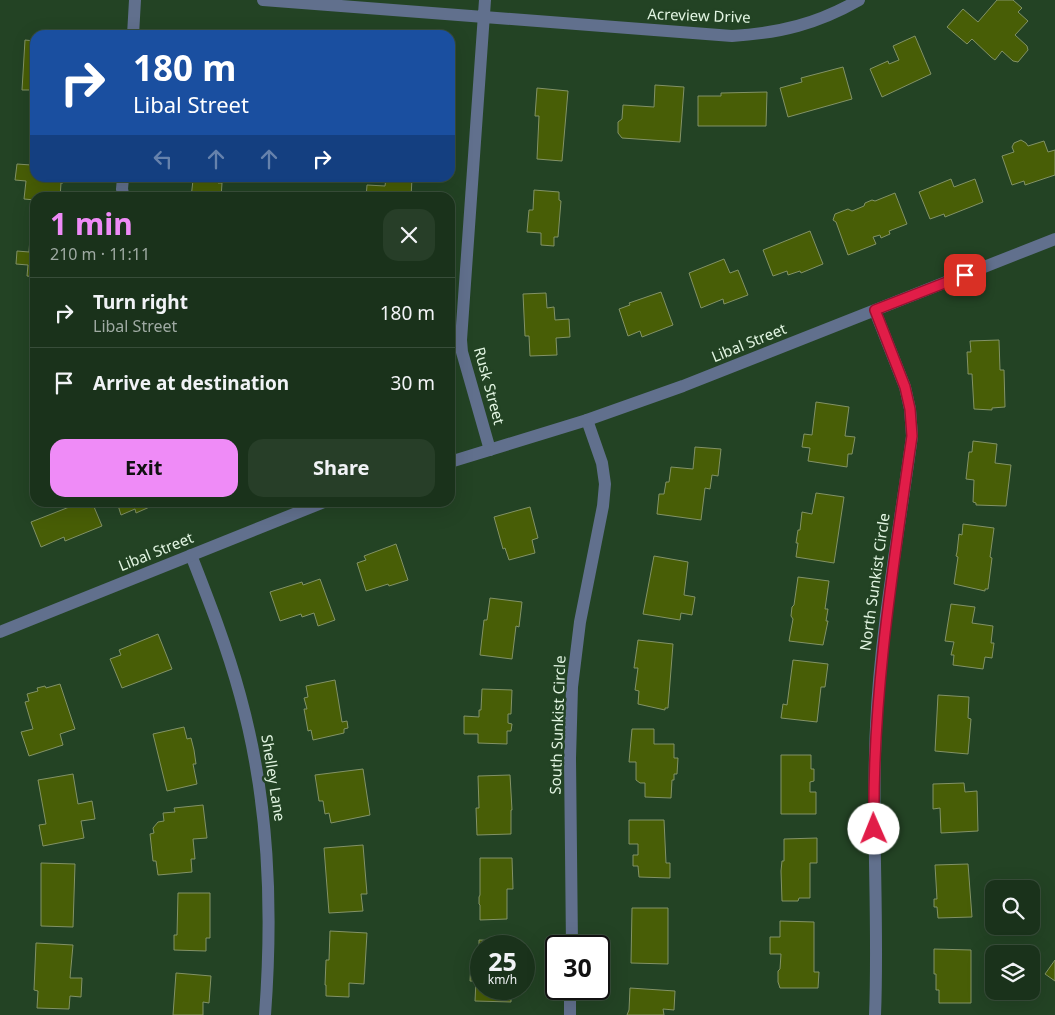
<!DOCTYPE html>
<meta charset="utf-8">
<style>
:root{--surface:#1a321b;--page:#273e28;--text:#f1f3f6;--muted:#9faaa3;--line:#384d3a;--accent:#ef8bf7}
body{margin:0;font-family:"Noto Sans",sans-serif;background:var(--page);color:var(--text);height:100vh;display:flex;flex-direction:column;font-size:19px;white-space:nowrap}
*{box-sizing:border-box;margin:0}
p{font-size:16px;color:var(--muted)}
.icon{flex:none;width:28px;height:28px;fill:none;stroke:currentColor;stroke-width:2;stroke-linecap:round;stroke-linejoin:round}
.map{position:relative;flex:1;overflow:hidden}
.panel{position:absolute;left:30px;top:192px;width:425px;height:315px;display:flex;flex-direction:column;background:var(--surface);border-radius:15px;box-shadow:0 5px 20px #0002,0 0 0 1px var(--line)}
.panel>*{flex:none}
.top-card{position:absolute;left:30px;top:30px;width:425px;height:152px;border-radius:15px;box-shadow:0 5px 20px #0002,0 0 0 1px var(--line);background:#1a4fa0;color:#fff;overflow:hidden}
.controls{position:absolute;left:985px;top:880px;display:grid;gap:10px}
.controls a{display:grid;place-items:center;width:55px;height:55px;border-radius:10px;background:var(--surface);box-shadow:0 5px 20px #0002,0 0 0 1px var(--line);font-size:25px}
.speed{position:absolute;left:470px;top:935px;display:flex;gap:10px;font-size:25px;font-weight:700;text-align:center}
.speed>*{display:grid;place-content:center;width:65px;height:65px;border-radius:50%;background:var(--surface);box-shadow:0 5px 20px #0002,0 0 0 1px var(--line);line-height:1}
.speed small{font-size:12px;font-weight:400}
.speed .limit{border:2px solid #111;border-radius:8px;background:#fff;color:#111}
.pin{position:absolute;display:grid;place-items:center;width:42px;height:42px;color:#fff;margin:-21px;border-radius:10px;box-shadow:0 2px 8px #0006}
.me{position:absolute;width:55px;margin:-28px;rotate:359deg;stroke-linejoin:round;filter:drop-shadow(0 0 4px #0008)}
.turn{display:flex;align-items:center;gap:18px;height:105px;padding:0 20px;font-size:22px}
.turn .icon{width:65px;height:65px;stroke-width:2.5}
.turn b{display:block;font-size:35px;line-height:42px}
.lanes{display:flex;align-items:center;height:48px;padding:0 20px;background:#0003;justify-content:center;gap:25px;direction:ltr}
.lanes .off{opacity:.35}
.round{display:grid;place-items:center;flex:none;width:52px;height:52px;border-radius:15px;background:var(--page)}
.head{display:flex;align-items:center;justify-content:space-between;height:85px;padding:0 20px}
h1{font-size:30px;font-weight:700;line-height:38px;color:var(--accent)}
.primary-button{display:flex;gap:10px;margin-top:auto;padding:10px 20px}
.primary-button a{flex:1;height:58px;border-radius:15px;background:var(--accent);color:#111;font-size:20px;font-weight:700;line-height:58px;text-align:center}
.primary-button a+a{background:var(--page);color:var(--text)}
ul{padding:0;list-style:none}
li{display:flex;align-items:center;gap:15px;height:70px;padding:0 20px;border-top:1px solid var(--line)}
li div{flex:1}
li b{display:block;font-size:19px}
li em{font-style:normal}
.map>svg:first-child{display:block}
</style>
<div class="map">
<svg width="1055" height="1015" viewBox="0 0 1055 1015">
<rect width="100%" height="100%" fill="#234324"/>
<path fill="#485e06" stroke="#829266" d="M997 0H1013L1022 8 1018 12 1028 21 1015 35 1027 46 1028 50 1018 62 1013 61 1002 51 995 60 991 57 972 39 967 44 947 27 963 9 978 22Z
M915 36 931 74 882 97 870 69 888 61 889 64 899 60 893 46Z
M25 40 35 41V90H22Z
M843 67 852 99 788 117 780 88 802 82 801 78Z
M655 85 684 87 680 142 622 138 618 133V122L622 119 623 105 654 107Z
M537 88 568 91 562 161 537 159 539 116H535Z
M767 92 766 126H698V96H721V93Z
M34 138 35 178H64L63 183H61L60 198H35V200L24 199 26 181 15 180 17 164 31 165Z
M1021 140 1026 143 1028 146 1044 141 1048 152 1055 150V175L1025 185 1024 181 1012 185 1002 156 1014 152 1012 147 1014 143Z
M195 178H219L218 183H222L221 198H191L193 180H195Z
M386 178H412L411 198H366L367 185 385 186Z
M951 179 954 187 975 179 983 202 945 217 944 214 930 219 919 192Z
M534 190 559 192V200L561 201 558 237H554V246L541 245V233L527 232 529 210H533Z
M895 193 907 224 889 231 890 234 881 238 880 235 873 237 876 244 848 255 836 222 833 220 835 214 848 209 852 211 864 206 865 203 872 200 875 201Z
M31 223 35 224V277L27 276 28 265 16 264 17 251 29 252Z
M810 231 823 264 801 273 800 271 788 275 787 271 773 276 763 250Z
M724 259 730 273 738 270 748 295 724 304 723 299 701 308 689 273Z
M661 292 673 325 642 337 640 331 628 336 619 309 630 305 629 303Z
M546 293 547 308 554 307 555 320 569 319 570 337 556 338 557 355 530 356 529 336H525L523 294Z
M999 340 1000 370H1004L1005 407 992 408V410L974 409 972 374H968V371L967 352H971L970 341Z
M816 402 849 407 845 436 855 437 852 454H848L847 467 808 461 810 448 802 447 804 434 812 435Z
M973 441 997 444 995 463 1011 465 1006 506 976 505V503L973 502 974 480 966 479 969 452H972Z
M695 447 721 449 718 476 712 475 710 489 705 488 701 520 657 514 659 494H664L666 482H669L671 467 693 469Z
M816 493 844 497 834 563 796 557 798 543H796L798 530H800L802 512 812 514Z
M82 502H92L102 526 65 541 64 537 41 547 31 522Z
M117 502H161L136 513 135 509 121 515Z
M530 507 538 538 532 540 535 553 509 560 505 548 503 549 494 517Z
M963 524 994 528 990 557 992 558 988 589H985V591L954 584 958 557 956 556 957 552 959 534 962 535Z
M396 544 408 580 389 586 388 584 366 591 357 563 366 560 364 556Z
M654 556 688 562 684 595 695 597 692 615 681 613 680 620 643 614Z
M798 577 829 581 825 609H828L826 621H828L823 645 789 641 793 619 791 616 792 607 794 605Z
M320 579 335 620 318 626 314 613 302 617 301 614 280 621 270 592 302 582 303 585Z
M490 598 522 602 519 627 516 626 512 659 480 655 484 620H487Z
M951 604 975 607 972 623 993 626 991 643H994L992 658 985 657 983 669 953 665 954 655H951L954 642 945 641Z
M158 634 172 669 122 688 110 659 121 655 119 650Z
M638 640 673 644 668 708H665V710L638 704 639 691 635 690 638 668H634Z
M793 660 828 664 825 687H821L817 722 781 718 783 704 787 705Z
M335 680 342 722 347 721 348 728 344 729V733L313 740 311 730 308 731 304 709H307L304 698 308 697 306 686Z
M60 684 75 729 60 734 63 745 29 756 21 732 33 729 25 702 29 701 27 694 38 691 37 688 45 686 46 688Z
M482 689 512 690 511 714H508V723L512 724 511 731H507V744L478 743V734H464V716L479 717V710H481Z
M938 695 969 697 968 718 971 719 968 754 935 751Z
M184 727 187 739 191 738 194 750 196 764H193L197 784 167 791 153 734Z
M632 729H654V744H674V758H678L677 774H674V780H672L671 798 645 797V783H640L636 780V762H629Z
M781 755H811V769H814V781L810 782V792H816V814H781Z
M363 769 370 815 331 823 329 813 325 814 323 801H319L315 775Z
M73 774 78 804 92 801 95 819 81 821 84 838 43 846 39 825 46 824 38 780Z
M510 775 512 810H511V834L477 835 476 808H479L478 776Z
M964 783 965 792 977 791 978 831 941 833 940 808 933 809V784Z
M203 805 207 838 193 839 195 859H191L192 872 158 875 156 861H153L150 834 154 833 153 828 158 822 164 821 163 813 175 812 174 808Z
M629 820H664L666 863H670V878L639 877 638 866H633V855H638V844H629Z
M817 838V863H810V898H799L798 901H782L781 871 782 861H784V839Z
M363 845 367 894H361L363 911 329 913 324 848Z
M480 858H512L513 889H507V919L480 920V905L479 904V897L480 895Z
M41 863 75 864 73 927 41 926Z
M968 864 972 917 938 918 937 907H934V899H937L935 865Z
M178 893H210V938H206V951L174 950V935H177Z
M632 908H668V964L631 963Z
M780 921 814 922V972H819L818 988H780L778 982V971L780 969 781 954H770V937H780Z
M330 931 367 933 364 984 349 983V997L326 996V985H325L326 960H329Z
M479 940 512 941V946H481V989H511V1002L475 1001 476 981H470L471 963H479Z
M36 943 73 945 70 978H82L81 997 70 996 69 1009 37 1008 38 991 34 990Z
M934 949 971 950V1003H939V990H936V974H934Z
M1055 960V981L1045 974Z
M176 973 211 976 209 1003 203 1002V1015H173Z
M630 988 675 991 674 1010 663 1009 664 1015H627L629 1010Z"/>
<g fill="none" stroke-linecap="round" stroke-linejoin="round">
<path stroke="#61708d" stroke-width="12" d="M263 0 732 36C780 33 817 24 859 0
M485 0 461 340 462 352 490 450
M133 35 135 0
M123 178 122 189 124 198
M191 555C209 601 227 647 240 695 269 800 273 907 265 1015
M572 946 570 758 572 687 580 622 603 506 605 484 602 463 587 420
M570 1015V989
M875 1015C879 919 871 823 876 727 880 631 899 532 912 436L910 409 905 387 875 311"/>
<path stroke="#61708d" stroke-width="12" d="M450 462 587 420 683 386 1055 239
M0 632 324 502"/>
</g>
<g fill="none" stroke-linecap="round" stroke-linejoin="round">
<defs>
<path id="route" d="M874 829C872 697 893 567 912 436L910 409 905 387 875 310 965 275"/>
</defs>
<use href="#route" stroke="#92132f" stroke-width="12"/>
<use href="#route" stroke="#e11d48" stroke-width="9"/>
</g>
<g text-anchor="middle" stroke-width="5" stroke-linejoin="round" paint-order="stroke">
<g font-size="15" fill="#e2f5e2" stroke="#234324">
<text transform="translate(699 16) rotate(2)" y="5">Acreview Drive</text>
<text transform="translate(749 343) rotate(-22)" y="5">Libal Street</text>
<text transform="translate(489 386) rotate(75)" y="5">Rusk Street</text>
<text transform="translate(156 552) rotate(-22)" y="5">Libal Street</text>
<text transform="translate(875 582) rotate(-82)" y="5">North Sunkist Circle</text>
<text transform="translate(558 725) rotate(-88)" y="5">South Sunkist Circle</text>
<text transform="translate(273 778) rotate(81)" y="5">Shelley Lane</text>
</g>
</g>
</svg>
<div class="controls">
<a><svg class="icon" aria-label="search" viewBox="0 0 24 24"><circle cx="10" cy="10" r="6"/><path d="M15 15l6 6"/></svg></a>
<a><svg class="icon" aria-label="layers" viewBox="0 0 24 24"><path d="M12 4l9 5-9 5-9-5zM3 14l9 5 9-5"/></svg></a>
</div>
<div class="speed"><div>25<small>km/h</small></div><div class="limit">30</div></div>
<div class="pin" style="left:965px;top:275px;background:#d93025"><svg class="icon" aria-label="arrive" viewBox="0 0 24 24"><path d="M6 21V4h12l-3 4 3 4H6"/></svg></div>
<svg class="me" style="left:874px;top:829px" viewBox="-20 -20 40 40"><circle r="19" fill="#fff"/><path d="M0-13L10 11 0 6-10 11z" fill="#e11d48"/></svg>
<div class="top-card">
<div class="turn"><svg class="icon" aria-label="right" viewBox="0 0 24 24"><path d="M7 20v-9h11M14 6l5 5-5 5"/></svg><div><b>180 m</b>Libal Street</div></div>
<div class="lanes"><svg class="icon off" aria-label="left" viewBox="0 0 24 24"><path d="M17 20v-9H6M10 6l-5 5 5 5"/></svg><svg class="icon off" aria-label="ahead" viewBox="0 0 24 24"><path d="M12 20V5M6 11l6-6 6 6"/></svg><svg class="icon off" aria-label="ahead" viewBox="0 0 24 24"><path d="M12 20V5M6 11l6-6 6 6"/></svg><svg class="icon" aria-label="right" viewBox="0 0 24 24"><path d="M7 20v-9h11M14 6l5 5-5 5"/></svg></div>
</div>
<section class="panel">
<div class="head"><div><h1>1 min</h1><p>210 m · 11:11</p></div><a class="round"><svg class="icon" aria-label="close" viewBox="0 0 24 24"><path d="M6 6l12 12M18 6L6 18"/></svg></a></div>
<ul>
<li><svg class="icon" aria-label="right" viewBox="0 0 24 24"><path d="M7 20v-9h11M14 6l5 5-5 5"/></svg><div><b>Turn right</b><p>Libal Street</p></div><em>180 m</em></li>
<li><svg class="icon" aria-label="arrive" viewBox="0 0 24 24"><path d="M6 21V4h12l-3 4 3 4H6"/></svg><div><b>Arrive at destination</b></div><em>30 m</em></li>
</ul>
<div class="primary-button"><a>Exit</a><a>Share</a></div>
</section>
</div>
